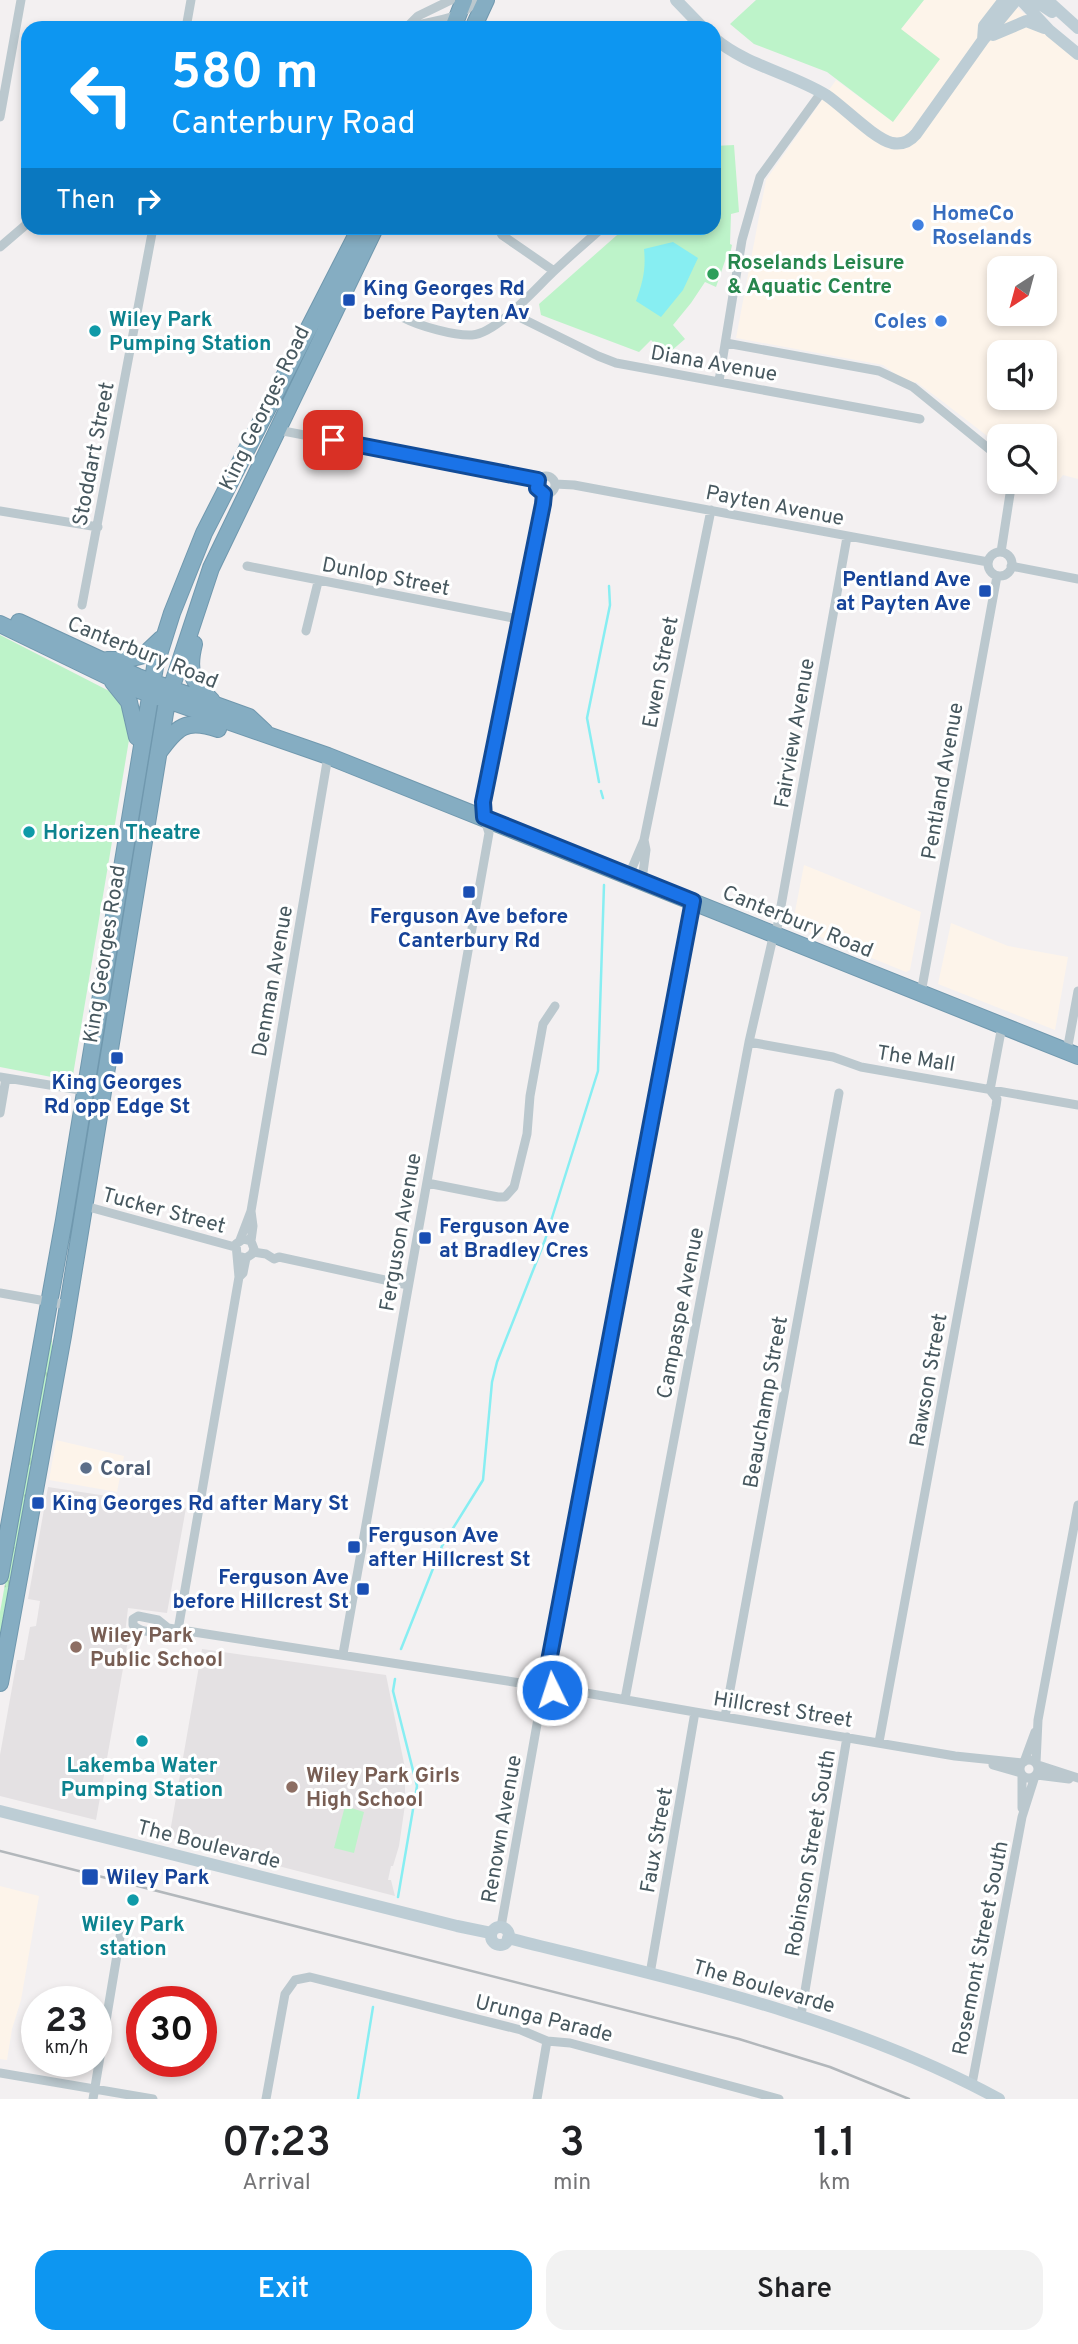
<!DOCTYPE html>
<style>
:root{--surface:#fff;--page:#f2f2f2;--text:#202124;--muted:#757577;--accent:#0d96f1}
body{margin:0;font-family:Overpass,sans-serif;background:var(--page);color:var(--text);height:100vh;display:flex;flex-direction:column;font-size:26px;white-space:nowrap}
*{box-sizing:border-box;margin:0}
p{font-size:23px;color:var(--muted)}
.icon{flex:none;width:38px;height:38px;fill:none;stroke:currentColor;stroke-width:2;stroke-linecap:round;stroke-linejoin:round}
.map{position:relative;height:2099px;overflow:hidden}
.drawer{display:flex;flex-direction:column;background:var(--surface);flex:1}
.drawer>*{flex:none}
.top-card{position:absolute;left:21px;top:21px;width:700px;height:214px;border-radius:21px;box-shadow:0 4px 10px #0003;background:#0d96f1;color:#fff;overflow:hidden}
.needle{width:46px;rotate:216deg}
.fabs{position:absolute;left:987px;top:256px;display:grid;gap:14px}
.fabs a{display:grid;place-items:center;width:70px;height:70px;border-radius:14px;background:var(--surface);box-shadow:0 4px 10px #0003;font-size:35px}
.speed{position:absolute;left:21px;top:1986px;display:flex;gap:14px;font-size:35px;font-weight:700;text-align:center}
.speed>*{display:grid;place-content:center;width:91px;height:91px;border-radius:50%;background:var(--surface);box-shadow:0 4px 10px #0003;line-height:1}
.speed small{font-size:18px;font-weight:400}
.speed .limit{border:10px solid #d22;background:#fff;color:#111}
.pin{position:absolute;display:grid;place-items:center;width:60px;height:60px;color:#fff;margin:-30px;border-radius:14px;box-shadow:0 4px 10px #0006}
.me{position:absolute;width:77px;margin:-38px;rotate:356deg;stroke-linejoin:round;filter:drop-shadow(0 0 5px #0008)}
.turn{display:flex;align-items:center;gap:24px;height:147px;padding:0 35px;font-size:32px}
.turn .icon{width:91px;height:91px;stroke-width:2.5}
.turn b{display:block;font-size:49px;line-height:60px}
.then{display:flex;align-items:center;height:66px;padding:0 35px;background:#0003;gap:14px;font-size:26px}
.eta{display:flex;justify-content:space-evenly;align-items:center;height:119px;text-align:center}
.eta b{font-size:42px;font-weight:600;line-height:49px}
.button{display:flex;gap:14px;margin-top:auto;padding:14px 35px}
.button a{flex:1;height:80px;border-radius:21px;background:var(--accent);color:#fff;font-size:28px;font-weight:600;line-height:80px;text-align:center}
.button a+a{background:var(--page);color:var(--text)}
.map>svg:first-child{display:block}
</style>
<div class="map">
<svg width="1078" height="2099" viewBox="0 0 1078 2099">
<defs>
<pattern id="grass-tufts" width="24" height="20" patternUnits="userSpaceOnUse" patternTransform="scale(1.75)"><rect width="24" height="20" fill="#bdf3c9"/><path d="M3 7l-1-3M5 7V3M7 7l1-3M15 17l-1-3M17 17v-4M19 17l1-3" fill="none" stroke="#a4d2af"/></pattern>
</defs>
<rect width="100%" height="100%" fill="#f3f0f1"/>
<path fill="#fdf4ea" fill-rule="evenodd" d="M924 0H1008L1078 59V479L1063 475 1053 488 1044 481 1045 436H999V445L938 398 916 382 911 385 883 365 736 338 766 180 836 80 892 121 901 29ZM999 268H1045V313H999ZM999 352H1045V397H999Z
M804 865 921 912 910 970 906 972 796 927 793 922Z
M951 923 1008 946 1068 957 1055 1030 938 984Z
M56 1440 124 1456 117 1492 49 1480Z
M0 1886 39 1896 21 2000 12 2029 7 2060 0 2059Z"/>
<path fill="#e4e1e3" d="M48 1487 186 1508 167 1613 128 1608 125 1634 129 1635 96 1820 0 1796V1755L17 1660H24L30 1627 36 1626 40 1601 28 1599Z
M202 1649 386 1675 405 1768V1805L399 1846 393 1866H391L388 1880H391L395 1896 169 1838Z"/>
<path fill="url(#grass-tufts)" d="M52 1321V1349L0 1643V1612Z"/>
<path fill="#bdf3c9" d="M756 0H924L901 29 940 59 893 122 827 72 754 44 730 24Z
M734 145 739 212 731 214 730 244 732 245 729 259 726 258 716 287 705 282 691 303 673 325 685 339 670 352 657 342 655 344 651 340 639 352 541 315 539 304 625 228H714V146Z
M0 635 115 694 128 714 130 734 72 1081 0 1067Z
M345 1806 364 1812 354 1853 334 1848Z"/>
<path fill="#87eef2" d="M673 242 698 258 683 290 661 317 636 301C643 282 646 269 644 249Z"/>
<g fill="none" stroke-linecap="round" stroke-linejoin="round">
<path stroke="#87eef2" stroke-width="2.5" d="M599 782 587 718 610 605 609 586
M601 791 603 798
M401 1649 442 1546 483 1480 492 1382 497 1362 545 1240 598 1071 604 885
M395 1679 393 1691 417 1786 398 1897
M358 2099 373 2007"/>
<defs>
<path id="highway" d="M453 28 464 0
M473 28 486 0
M19 622 138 677 249 717 265 732
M0 624 130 687 328 756 1078 1056
M194 644C187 672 192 681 212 701
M107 660H124L144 655 161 639
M113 682 129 702 137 737
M159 752C177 727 186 718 218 729
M0 1576 64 1220 155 667 172 613 204 533 360 228
M0 1683 63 1336 167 701 211 568 375 228"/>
</defs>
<use href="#highway" stroke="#7098ae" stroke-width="18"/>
<path stroke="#bbc8ce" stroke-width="9" d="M408 26 418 16 451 0
M186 28 191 0
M405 28C426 21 463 21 476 0
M0 117 21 0
M498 228 502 235 554 271
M0 247 28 223
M511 313 598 356 616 363 920 419
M404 318C419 326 455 336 472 335 497 333 535 289 553 272 569 257 586 242 602 228
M726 343 879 371 913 387 999 457
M719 381 742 240 760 177 821 93
M278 430 538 480
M537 485a9 9 0 1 1 18 0a9 9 0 1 1-18 0Z
M555 484 574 485 988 562
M0 511 98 527
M1001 552 1012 481
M988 564a12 12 0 1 1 24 0a12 12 0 1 1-24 0Z
M247 566 518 619
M1011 566 1078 579
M82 605 153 228
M306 631 318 582
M629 875 644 840 711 510
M642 880 646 850 644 840
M776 934 847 537
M921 993 997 576
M749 1042 833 1057 861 1067 1078 1105
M1067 1051 1078 991
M0 1077 86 1091
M0 1113 6 1078
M427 1183 498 1197H505L514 1187 527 1134 530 1096 543 1024 555 1006
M85 1206 235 1247
M240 1240 251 1211 328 756
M251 1241 253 1226 251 1211
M253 1252 266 1254 274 1259 279 1257 408 1285
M238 1256 246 1258 252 1254 254 1249 251 1241 243 1239 236 1244 239 1277
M0 1293 68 1305
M168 1628C157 1633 143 1634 133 1625V1619L138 1616 158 1620 168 1628 533 1685
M178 1630 239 1277 243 1273 246 1258
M343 1654 489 833 484 817 483 801 544 494
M533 1686a10 10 0 1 1 20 0a10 10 0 1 1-20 0Z
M546 1677 693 901
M552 1681 586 1693 695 1712 955 1756 1022 1763
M550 1693H577
M625 1699 749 1042 774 933
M725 1717 839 1093
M879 1742 996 1106 997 1099 990 1090 1002 1026
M1020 1769a9 9 0 1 1 18 0a9 9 0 1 1-18 0Z
M1024 1762 1035 1732
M1036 1763 1038 1720 1078 1505
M993 1765 1021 1773
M1038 1765 1078 1778
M1037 1775 1069 1779
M1022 1808V1775
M501 1927 542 1696
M650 1974 695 1712
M801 2015 847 1737
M0 2073 153 2099
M972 2084 1022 1817 1035 1776
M93 2099 122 1925
M266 2099 285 1994 295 1980 310 1977 521 2030 547 2041 570 2043 779 2099
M537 2099 547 2041"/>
<path stroke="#bdcdd5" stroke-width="12" d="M676 0 703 28
M1021 0 1050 31 1078 54
M1034 0 1052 12
M1047 0 1078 28
M993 35 1026 21 1044 28
M714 38C747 66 790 73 826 95 844 107 873 138 892 143 902 145 910 141 916 134L983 40 1016 0
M983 40 984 26 1004 0
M0 1811 457 1926 491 1933
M491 1936a9 9 0 1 1 18 0a9 9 0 1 1-18 0Z
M508 1938C675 1980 846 2016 999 2099"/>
<use href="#highway" stroke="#85adc2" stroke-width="16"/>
<path stroke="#b2b7bb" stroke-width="2.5" d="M0 1851 739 2039 830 2067 909 2099"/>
</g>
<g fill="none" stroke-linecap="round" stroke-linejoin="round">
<defs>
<path id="route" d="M333 440 538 480 537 488 544 494 543 504 483 802 484 817 693 901 546 1677 552 1681V1690"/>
</defs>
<use href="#route" stroke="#114b97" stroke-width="18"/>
<use href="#route" stroke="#1a73e8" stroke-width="12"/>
</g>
<g fill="#3f7fe0" stroke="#fff" stroke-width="2.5">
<circle cx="918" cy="225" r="7"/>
<circle cx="941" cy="321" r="7"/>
</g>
<circle fill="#2e9e5b" stroke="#fff" stroke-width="2.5" cx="713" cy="274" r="7"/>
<g fill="#1a4fb4" stroke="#fff" stroke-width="2.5">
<rect x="342" y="293" width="14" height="14" rx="3.5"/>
<rect x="978" y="584" width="14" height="14" rx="3.5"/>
<rect x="462" y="885" width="14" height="14" rx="3.5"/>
<rect x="110" y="1051" width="14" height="14" rx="3.5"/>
<rect x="418" y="1231" width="14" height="14" rx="3.5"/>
<rect x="31" y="1496" width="14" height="14" rx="3.5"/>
<rect x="347" y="1540" width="14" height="14" rx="3.5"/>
<rect x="356" y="1582" width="14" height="14" rx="3.5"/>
<rect x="81" y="1868" width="18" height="18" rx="3.5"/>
</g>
<g fill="#0f9aa8" stroke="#fff" stroke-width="2.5">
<circle cx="95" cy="331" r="7"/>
<circle cx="29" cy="832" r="7"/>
<circle cx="142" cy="1741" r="7"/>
<circle cx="133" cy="1900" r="7"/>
</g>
<circle fill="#5c6f8a" stroke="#fff" stroke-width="2.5" cx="86" cy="1468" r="7"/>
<g fill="#8d6e63" stroke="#fff" stroke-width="2.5">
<circle cx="76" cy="1647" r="7"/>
<circle cx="292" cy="1787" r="7"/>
</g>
<g text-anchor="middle" stroke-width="6" stroke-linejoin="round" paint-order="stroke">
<g font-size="21" font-weight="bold" fill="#366cbe" stroke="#fff" text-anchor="start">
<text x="932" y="220">HomeCo<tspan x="932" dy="24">Roselands</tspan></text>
<text x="927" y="328" text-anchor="end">Coles</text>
</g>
<g font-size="21" font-weight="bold" fill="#27864d" stroke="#fff" text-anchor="start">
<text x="727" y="269">Roselands Leisure<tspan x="727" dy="24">&amp; Aquatic Centre</tspan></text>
</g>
<g font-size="21" font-weight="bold" fill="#164399" stroke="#fff" text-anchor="start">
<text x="363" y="295">King Georges Rd<tspan x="363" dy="24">before Payten Av</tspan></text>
<text x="971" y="586" text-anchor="end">Pentland Ave<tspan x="971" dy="24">at Payten Ave</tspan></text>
<text x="469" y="923" text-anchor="middle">Ferguson Ave before<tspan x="469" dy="24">Canterbury Rd</tspan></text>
<text x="117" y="1089" text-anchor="middle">King Georges<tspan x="117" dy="24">Rd opp Edge St</tspan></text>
<text x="439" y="1233">Ferguson Ave<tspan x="439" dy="24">at Bradley Cres</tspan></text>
<text x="52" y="1510">King Georges Rd after Mary St</text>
<text x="368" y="1542">Ferguson Ave<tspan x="368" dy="24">after Hillcrest St</tspan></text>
<text x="349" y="1584" text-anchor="end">Ferguson Ave<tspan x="349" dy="24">before Hillcrest St</tspan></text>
<text x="106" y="1884">Wiley Park</text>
</g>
<g font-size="21" font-weight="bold" fill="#0d838f" stroke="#fff" text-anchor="start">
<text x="109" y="326">Wiley Park<tspan x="109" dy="24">Pumping Station</tspan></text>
<text x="43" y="839">Horizen Theatre</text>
<text x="142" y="1772" text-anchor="middle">Lakemba Water<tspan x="142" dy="24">Pumping Station</tspan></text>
<text x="133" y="1931" text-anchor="middle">Wiley Park<tspan x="133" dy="24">station</tspan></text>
</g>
<g font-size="21" fill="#47585f" stroke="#fff">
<text transform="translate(714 363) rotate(10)" y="7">Diana Avenue</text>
<text transform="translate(264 408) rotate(-64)" y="7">King Georges Road</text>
<text transform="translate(93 454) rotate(-79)" y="7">Stoddart Street</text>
<text transform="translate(775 505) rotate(11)" y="7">Payten Avenue</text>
<text transform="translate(386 576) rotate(11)" y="7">Dunlop Street</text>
<text transform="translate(143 652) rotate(22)" y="7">Canterbury Road</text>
<text transform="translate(660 672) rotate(-79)" y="7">Ewen Street</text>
<text transform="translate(794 733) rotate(-80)" y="7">Fairview Avenue</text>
<text transform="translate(942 781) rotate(-80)" y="7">Pentland Avenue</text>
<text transform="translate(798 921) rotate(22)" y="7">Canterbury Road</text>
<text transform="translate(104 954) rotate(-81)" y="7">King Georges Road</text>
<text transform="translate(272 981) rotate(-80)" y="7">Denman Avenue</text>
<text transform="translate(916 1058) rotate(9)" y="7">The Mall</text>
<text transform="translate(164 1210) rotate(15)" y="7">Tucker Street</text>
<text transform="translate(400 1232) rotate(-80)" y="7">Ferguson Avenue</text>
<text transform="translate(680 1313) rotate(-79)" y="7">Campaspe Avenue</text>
<text transform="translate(928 1380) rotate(-80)" y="7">Rawson Street</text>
<text transform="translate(765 1402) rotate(-80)" y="7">Beauchamp Street</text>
<text transform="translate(783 1709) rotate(9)" y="7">Hillcrest Street</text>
<text transform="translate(501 1829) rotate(-80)" y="7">Renown Avenue</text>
<text transform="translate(656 1840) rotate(-80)" y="7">Faux Street</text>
<text transform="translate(209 1844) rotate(14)" y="7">The Boulevarde</text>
<text transform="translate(810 1853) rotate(-80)" y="7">Robinson Street South</text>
<text transform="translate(980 1948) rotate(-79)" y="7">Rosemont Street South</text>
<text transform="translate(764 1986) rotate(16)" y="7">The Boulevarde</text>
<text transform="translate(544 2018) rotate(14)" y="7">Urunga Parade</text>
</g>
<g font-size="21" font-weight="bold" fill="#4e5e75" stroke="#fff" text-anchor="start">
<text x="100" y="1475">Coral</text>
</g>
<g font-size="21" font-weight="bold" fill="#785e54" stroke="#fff" text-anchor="start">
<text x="90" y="1642">Wiley Park<tspan x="90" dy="24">Public School</tspan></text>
<text x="306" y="1782">Wiley Park Girls<tspan x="306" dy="24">High School</tspan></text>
</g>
</g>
</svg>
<div class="fabs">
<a><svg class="needle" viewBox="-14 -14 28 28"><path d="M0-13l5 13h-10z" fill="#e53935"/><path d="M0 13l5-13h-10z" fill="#757577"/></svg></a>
<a><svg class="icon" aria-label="sound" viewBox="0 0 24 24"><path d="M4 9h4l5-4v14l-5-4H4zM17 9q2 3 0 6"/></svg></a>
<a><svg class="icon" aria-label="search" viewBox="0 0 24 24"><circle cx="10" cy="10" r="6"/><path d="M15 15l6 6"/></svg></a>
</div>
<div class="speed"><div>23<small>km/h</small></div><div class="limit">30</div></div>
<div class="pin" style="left:333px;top:440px;background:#d93025"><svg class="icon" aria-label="arrive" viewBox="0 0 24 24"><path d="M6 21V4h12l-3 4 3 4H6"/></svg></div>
<svg class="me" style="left:552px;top:1690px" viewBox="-20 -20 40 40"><circle r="17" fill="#1a73e8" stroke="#fff" stroke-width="3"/><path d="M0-11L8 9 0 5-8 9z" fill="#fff"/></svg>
<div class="top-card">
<div class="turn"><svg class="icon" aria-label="left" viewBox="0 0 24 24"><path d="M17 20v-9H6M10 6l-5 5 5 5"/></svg><div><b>580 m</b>Canterbury Road</div></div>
<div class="then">Then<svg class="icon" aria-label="right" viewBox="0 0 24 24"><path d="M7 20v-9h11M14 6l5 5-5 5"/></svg></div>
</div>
</div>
<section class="drawer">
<div class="eta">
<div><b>07:23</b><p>Arrival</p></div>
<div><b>3</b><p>min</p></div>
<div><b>1.1</b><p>km</p></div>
</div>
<div class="button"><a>Exit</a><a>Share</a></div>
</section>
